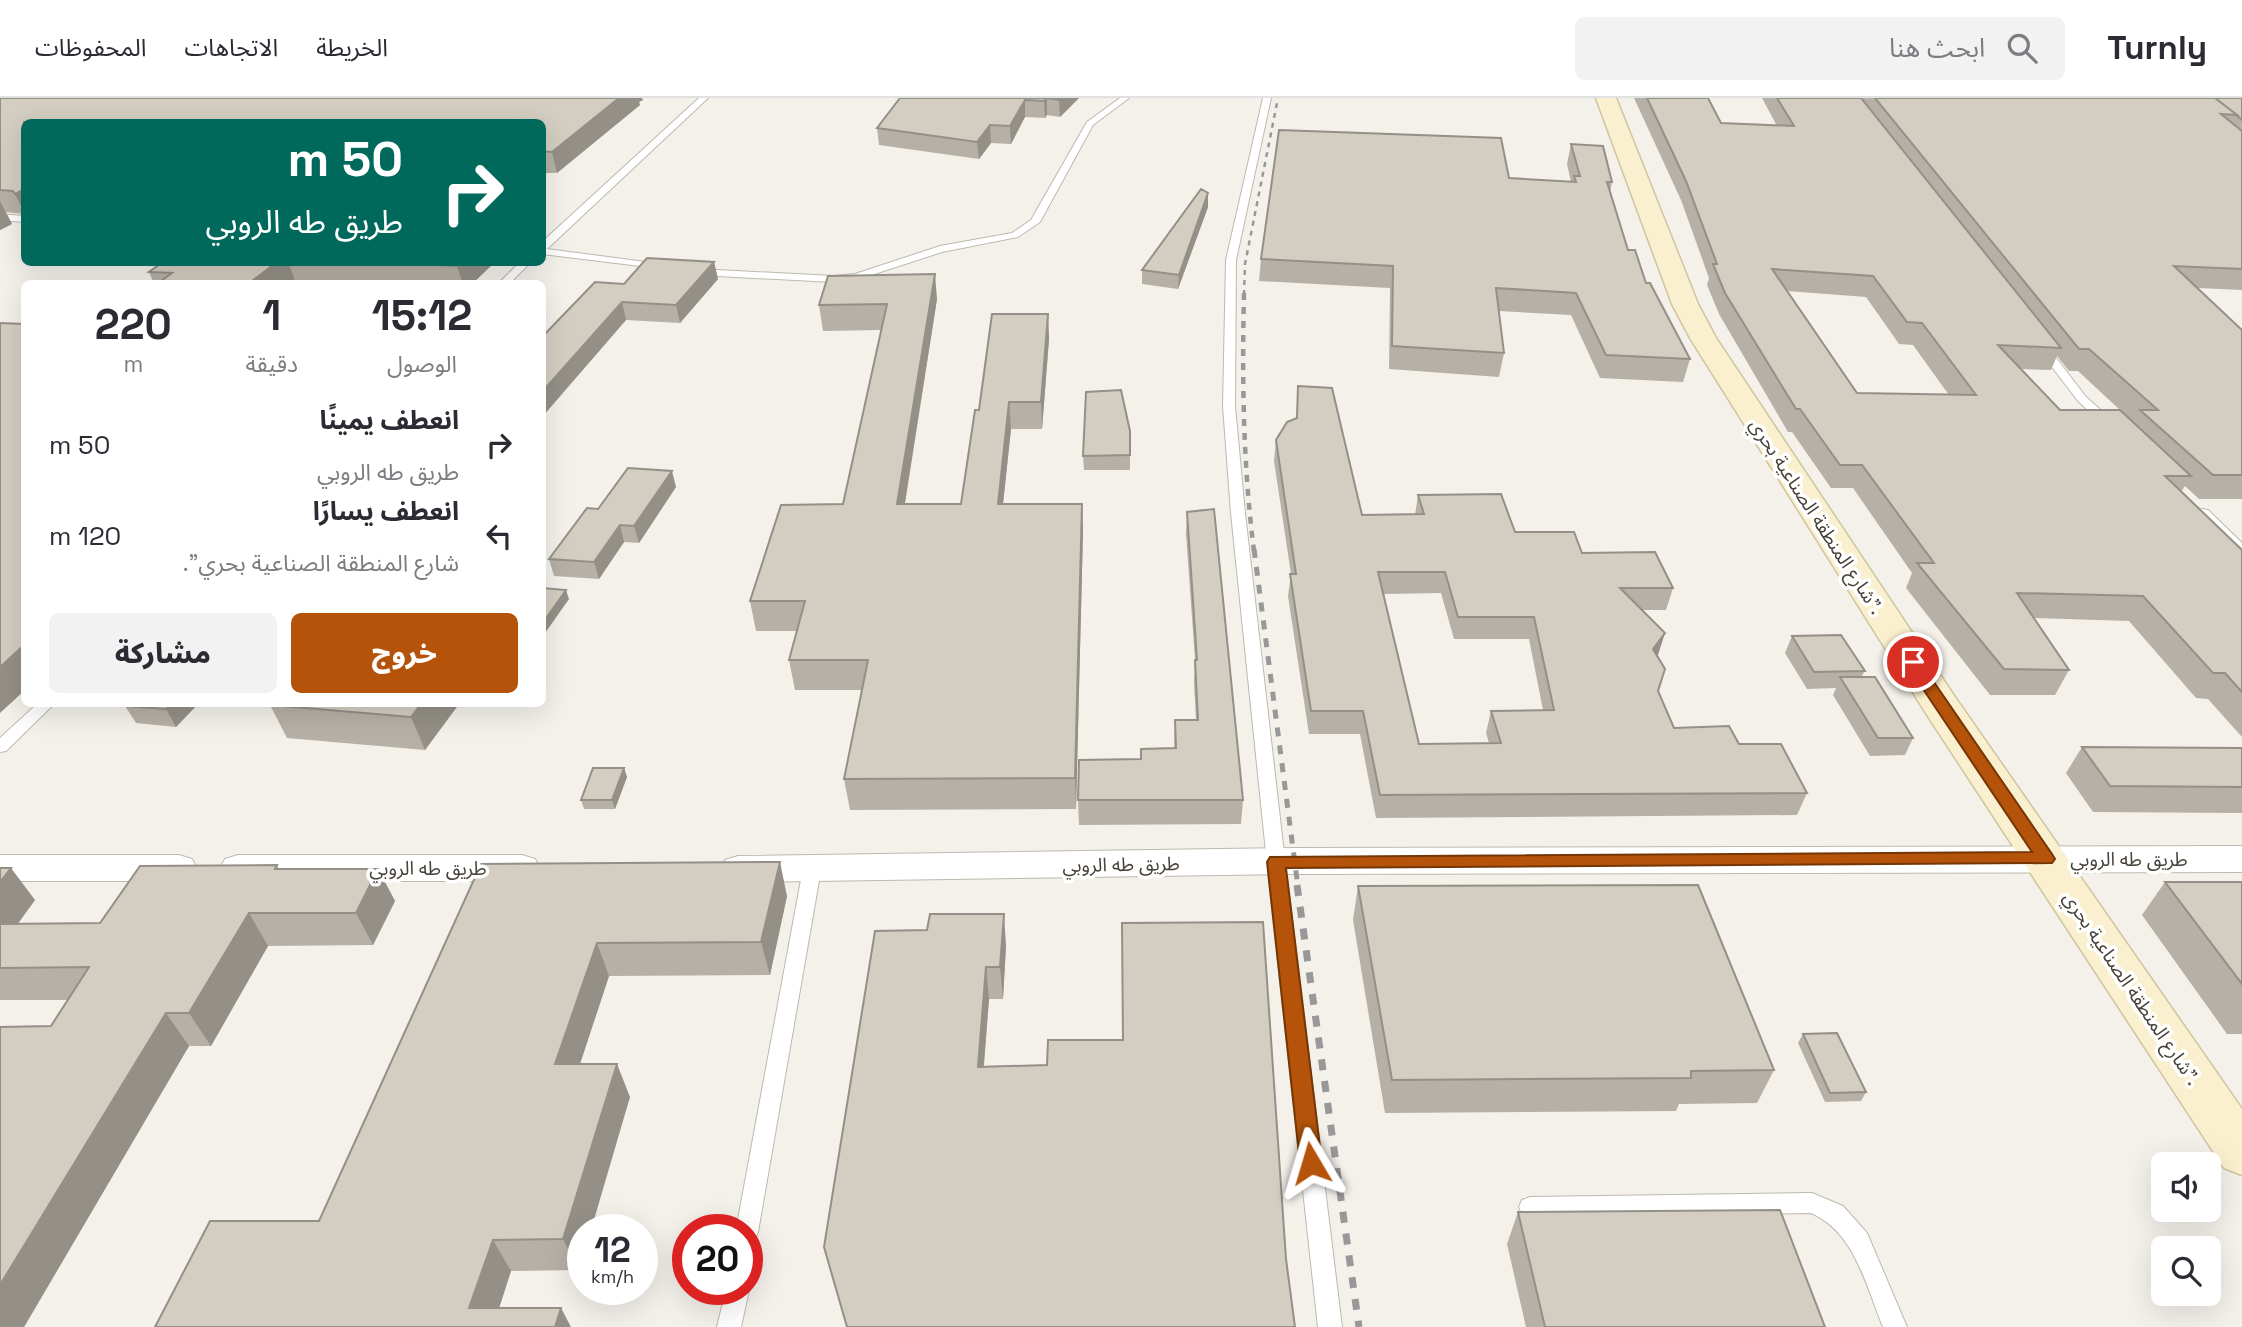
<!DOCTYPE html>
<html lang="ar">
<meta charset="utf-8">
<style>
:root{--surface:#fff;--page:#f2f2f3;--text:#2b2b33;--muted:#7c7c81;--line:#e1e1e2;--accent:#b45309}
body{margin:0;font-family:"Space Grotesk","Noto Sans Arabic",sans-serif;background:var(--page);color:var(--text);direction:rtl;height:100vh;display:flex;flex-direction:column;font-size:26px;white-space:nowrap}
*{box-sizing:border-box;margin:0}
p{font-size:23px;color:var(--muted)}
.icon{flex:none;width:38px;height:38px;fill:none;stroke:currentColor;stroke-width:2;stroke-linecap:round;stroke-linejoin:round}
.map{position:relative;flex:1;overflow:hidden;direction:ltr}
.details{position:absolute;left:21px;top:182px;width:525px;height:427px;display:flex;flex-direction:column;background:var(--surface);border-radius:10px;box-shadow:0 7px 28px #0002;direction:rtl}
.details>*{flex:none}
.banner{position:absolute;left:21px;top:21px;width:525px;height:147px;border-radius:10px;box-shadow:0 7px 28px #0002;direction:rtl;background:#00695c;color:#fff;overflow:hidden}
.fabs{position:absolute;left:2151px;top:1054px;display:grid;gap:14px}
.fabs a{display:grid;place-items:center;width:70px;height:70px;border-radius:10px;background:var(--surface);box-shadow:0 7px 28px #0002;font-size:35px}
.speed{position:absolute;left:567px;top:1116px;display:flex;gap:14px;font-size:35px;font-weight:700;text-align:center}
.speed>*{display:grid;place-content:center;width:91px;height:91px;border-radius:50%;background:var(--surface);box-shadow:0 7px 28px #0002;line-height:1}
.speed small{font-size:18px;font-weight:400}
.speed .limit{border:10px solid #d22;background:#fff;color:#111}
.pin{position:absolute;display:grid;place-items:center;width:60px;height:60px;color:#fff;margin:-30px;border:4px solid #fff;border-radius:50%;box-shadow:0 2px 7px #0007}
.me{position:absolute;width:77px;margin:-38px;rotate:353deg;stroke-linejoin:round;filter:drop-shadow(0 0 5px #0008)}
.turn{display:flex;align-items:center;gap:24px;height:147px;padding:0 28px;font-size:32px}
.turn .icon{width:91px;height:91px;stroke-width:2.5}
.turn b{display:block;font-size:49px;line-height:60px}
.eta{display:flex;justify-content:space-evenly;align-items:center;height:119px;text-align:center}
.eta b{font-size:42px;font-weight:800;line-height:49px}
.action{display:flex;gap:14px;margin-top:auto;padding:14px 28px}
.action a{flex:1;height:80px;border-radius:10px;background:var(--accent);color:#fff;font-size:28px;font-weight:800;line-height:80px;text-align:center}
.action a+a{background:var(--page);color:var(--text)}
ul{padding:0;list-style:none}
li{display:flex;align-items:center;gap:21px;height:91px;padding:0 28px}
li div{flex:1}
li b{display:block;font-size:26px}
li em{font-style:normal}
header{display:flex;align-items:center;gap:42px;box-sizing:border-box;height:98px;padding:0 35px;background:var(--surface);border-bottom:2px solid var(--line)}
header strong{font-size:33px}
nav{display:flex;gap:38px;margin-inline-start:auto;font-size:24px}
.search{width:490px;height:63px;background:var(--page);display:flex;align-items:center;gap:18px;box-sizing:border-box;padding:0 24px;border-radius:10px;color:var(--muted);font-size:26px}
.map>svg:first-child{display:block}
</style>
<header>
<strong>Turnly</strong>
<div class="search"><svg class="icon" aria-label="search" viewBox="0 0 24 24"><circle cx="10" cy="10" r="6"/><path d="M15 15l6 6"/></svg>ابحث هنا</div>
<nav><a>الخريطة</a><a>الاتجاهات</a><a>المحفوظات</a></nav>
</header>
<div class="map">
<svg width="2242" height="1229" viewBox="0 0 2242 1229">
<rect width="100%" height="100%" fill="#f4f1eb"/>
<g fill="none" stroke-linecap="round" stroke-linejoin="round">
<defs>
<path id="lane" d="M699 0H708L547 151 661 166 665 167V171L542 156V144Z
M1120 0H1129L1093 27 1040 124 1018 139 942 154 856 182 833 184 698 177 693 174 698 171 833 178 855 176 940 148 1012 135 1031 122 1087 24Z
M1263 0H1271L1236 162 1235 308 1245 415 1285 764 1342 1229H1318L1267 764 1231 415 1223 308 1226 162Z
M0 116 24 118V124L0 122Z
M520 164H531L509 186H498Z
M2039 248H2047L2086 299 2112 322V328H2104L2078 303 2039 252Z
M2203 411 2208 412 2242 445V456L2237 455 2198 418V412Z
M37 606H54L6 653 0 654V640Z
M812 764 818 766 821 771 758 1134 755 1141 747 1144V1132H736L803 771 806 766Z
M1812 1095 1843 1108 1867 1135 1907 1229H1883C1866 1188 1855 1134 1811 1115L1530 1119 1522 1116 1519 1109 1522 1102 1530 1099Z
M747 1189 749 1192 741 1229H717L726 1192H747Z"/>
<path id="street" d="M2242 748V774L1294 776 738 784 725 780 720 771 725 762 738 758 1294 750Z
M0 757H179L192 761 197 770 192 779 179 783H0Z
M238 757H522L535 761 540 770 535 779 522 783H238L225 779 220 770 225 761Z"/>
<path id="secondary" d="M1596 0H1616L1698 206 1716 240 1955 599 2242 1011V1077L2224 1070 1927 617 1690 240 1672 206Z"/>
</defs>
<use href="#lane" stroke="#beb9ae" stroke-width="2"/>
<use href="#street" stroke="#beb9ae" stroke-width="2"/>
<use href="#secondary" stroke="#cfc49f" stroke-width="3"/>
<use href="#lane" fill="#fff" fill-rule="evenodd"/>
<use href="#street" fill="#fff" fill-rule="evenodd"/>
<use href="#secondary" fill="#faf0cf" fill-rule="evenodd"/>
<path stroke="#989898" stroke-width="2.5" stroke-dasharray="5 5" stroke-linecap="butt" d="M1244 197 1245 166 1278 0"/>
<path stroke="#989898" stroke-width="4.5" stroke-dasharray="7 7" stroke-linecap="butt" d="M1244 195C1242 281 1243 367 1254 453"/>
<path stroke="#989898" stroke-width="5" stroke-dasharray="9 9" stroke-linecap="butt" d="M1254 451 1298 789"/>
<path stroke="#989898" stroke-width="7" stroke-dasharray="11 11" stroke-linecap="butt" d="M1297 787 1359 1229"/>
</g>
<path fill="#b6b0a6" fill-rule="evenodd" d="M0 0 643 2 639 4 640 7 557 75H542V24H24V116L6 114 12 126 0 132Z
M900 0H1079L1060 19 1047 17 1045 20 1025 19 1011 46 991 45 979 61 879 47 877 30Z
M1634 0H1708L1721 25 1777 28 1762 0H2242V192L2198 190 2242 232V401H2199L2185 388 2181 394 2242 452V639L2208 601 2196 600 2129 523 2034 520 2069 572 2055 597H1990L1906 490 1912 475 1853 390H1831L1792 334H1788L1719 216 1707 187 1709 180 1681 102ZM1787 193 1866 199 1899 246 1913 247 1949 297 1857 295ZM2057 258 2069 273H2078L2134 325 2060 312 2020 271 2051 272Z
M1571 46 1612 84 1610 95 1628 152 1646 185 1690 261 1683 284 1600 280 1571 217 1499 213 1504 255 1499 279 1389 271 1390 190 1259 183 1261 161 1509 80 1571 84 1567 66Z
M1208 95V109L1178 191 1142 186V172Z
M163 164H495L472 186H348L295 183 291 186H154L149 174Z
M714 164 718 181 680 225 626 222 542 319V239L624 186Z
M937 201 905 406H961L979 312 1048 216 1049 241 1042 331H1011L1003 406H1082L1083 434 1076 711 850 712 844 681 862 592H795L789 562 797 533H756L750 503 843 406 881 232 823 233 819 207Z
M1298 288 1362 417H1415L1418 397 1515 434 1582 455 1673 490 1666 512H1642L1657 558 1658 594 1674 630 1739 646 1807 695 1797 717 1376 720 1360 636H1309L1288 498 1291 476 1274 363 1276 342 1296 321ZM1441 495 1454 541H1529L1543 612 1491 613 1486 635 1489 645 1419 646 1384 496Z
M1130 333V372H1084L1083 358Z
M676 389 639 445 624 444 599 481 554 478 549 461 598 411Z
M1187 414 1243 702 1241 726 1079 727 1078 702 1140 661 1174 650 1175 622H1196L1194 586 1195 562 1186 436Z
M1792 538 1865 573 1861 579 1913 640 1905 657 1870 658 1833 597 1836 590 1807 591 1785 555Z
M198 606 176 629 136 625 125 608Z
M459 606 425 652 287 640 270 607Z
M2082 649 2242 650V715L2093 714 2066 675Z
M624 670 627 679 615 711H584L581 702Z
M481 766 787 798 770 877 609 878 580 966 630 999 583 1132V1159L579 1172 511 1173 499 1210 155 1229 319 1123Z
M277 767 279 771H378L395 803 373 847 268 848 211 948H189L24 1229H0L51 928 68 902H0V770L35 802 18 826 100 825Z
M2165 784H2242V936H2227L2142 817Z
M1358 788 1774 972 1757 1005 1679 1006 1676 1013 1385 1015 1353 822Z
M1263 824 846 1229 875 833 1006 848 1003 901H989L984 968 1047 967 1123 942Z
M1803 936 1866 994 1861 1003 1825 1004 1798 945Z
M1518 1114 1825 1229H1526L1507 1146Z"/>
<path fill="#949087" d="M619 0H642L643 2 639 4 640 7 557 75 552 54Z
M1047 0V17L1045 20 1044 3Z
M1061 0H1079L1060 19 1059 2Z
M1025 2V19L1011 46 1010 28Z
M990 27 991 45 979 61 977 44Z
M24 91V114L15 96Z
M1208 95V109L1178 191 1179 177Z
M0 103 12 126 0 132Z
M277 164H288L295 183 291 186H248Z
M462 164H495L472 186H463L457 168Z
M714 164 718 181 680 225 676 207Z
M935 176 937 201 900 435 897 406Z
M622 204 626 222 542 319V294Z
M1048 216 1049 241 1042 331 1041 304Z
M1009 304 1011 331 1000 434 998 406Z
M672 373 676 389 639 445 634 428Z
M1082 406 1083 434 1076 711 1075 680Z
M620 427 624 444 599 481 594 464Z
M566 492 569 501 543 538 542 526Z
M1665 535 1658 557 1646 573 1653 551Z
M24 547V593L0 615V569Z
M171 606H198L176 629 166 611Z
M421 606H459L425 652 411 619Z
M624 670 627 679 615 711 612 702Z
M780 764 787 798 770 877 761 844Z
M11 770 35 802 0 849V784Z
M378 771 395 803 373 847 356 815Z
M249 815 268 848 211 948 189 915Z
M1004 816 1006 848 1003 901 1000 869Z
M597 845 609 878 569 999 555 966Z
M986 869 989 901 981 1000 978 969Z
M166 915 189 948 24 1229H0V1187Z
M617 966 630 999 591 1132H583V1159L579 1172 563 1141Z
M493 1142 511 1173 493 1229 469 1210Z
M561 1210 571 1229H555Z"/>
<path fill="#d4cdc1" stroke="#949087" stroke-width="2" fill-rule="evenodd" d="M0 0H619L552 54 542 53V24H24V91L15 96 13 93 0 92Z
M900 0H1061L1059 2 1047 0 1044 3 1025 2 1010 28 990 27 977 44 877 30Z
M1647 0H1708L1721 25 1794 28 1777 0H1861L2061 250 1998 247 2060 312H2120L2191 378H2165L2242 452V594L2225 575H2213L2143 498 2017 495 2069 572 2004 571 1917 465H1934L1862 367H1840L1800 311H1796L1725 195 1713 166H1717L1686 83ZM1772 171 1873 178 1907 224 1922 225 1976 297 1857 295Z
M1875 0H2215L2237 17 2221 16 2242 33V171L2174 168 2242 232V377H2213L2140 312H2158L2089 251H2079Z
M2215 0H2242V22L2236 17H2237Z
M1279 32 1501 40 1509 80 1576 84 1574 78H1580L1571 46 1603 48 1612 84H1607L1628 152H1635L1646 185H1650L1690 261 1606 257 1576 195 1496 190 1504 255 1392 248 1393 168 1261 161Z
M1201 91 1208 95 1179 177 1142 172Z
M647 160 714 164 676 207 622 204 542 294V239L595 184 624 186Z
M163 164H277L248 186H157L172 175 149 174Z
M390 164H462L457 168Z
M935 176 897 406H961L975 312H979L992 216H1048L1041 304H1009L998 406H1082L1075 680 844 681 868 562H789L805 503H750L781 407 843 406 887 206 819 207 828 178Z
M0 225 24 226V547L0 569Z
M1298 288 1332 290 1362 417 1424 416 1418 397 1501 396 1515 434H1574L1582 455 1655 454 1673 490H1620L1665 535 1653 551 1665 571 1658 593 1674 630 1729 628 1739 646H1781L1807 695 1380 697 1363 613H1311L1290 476H1296L1276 342 1287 324 1297 320ZM1378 474H1445L1458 519H1534L1554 612 1491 613 1501 645 1419 646Z
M1121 292 1130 333V357L1083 358 1086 294Z
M628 370 672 373 634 428 620 427 594 464 549 461 587 410 598 411Z
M1214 411 1243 702H1078L1079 662 1141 661V651L1176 650 1175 622H1198L1195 562H1197L1187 414Z
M542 490 566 492 542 526Z
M1841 537 1865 573 1814 574 1792 538Z
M1840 579H1875L1913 640H1878Z
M128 606H171L166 611 125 608Z
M272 606H421L411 619 270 607Z
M2082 649 2242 650V689L2110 688Z
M593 670H624L612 702H581Z
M780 764 761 844 597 845 555 966H617L563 1141 493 1142 469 1210H561L555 1229H155L210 1123H319L481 766Z
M277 767 275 771H378L356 815H249L189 915H166L0 1187V929L51 928 89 869 0 870V826L100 825 140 768Z
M0 770H11L0 784Z
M2165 784H2242V886Z
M1698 787 1774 972 1691 973V980L1392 982 1358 788Z
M930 816H1004L1000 869H986L978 969 1047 967 1048 942H1123L1122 825 1263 824 1286 1161 1295 1229H847L824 1149 875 833 927 832Z
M1837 935 1866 994 1830 995 1803 936Z
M1780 1112 1825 1229H1545L1518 1114Z"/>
<path fill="#b45309" stroke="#753606" stroke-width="2" d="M1913 560 1918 561 2052 756 2055 761 2052 765 1286 770 1322 1065 1319 1072 1311 1075 1304 1072 1300 1065 1267 764 1270 759 2032 754 1905 564Z"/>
<g text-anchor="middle" stroke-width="7" stroke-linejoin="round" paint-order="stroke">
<g font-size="19" fill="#474239" stroke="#fff">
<text transform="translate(1817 418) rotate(57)" y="7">شارع المنطقة الصناعية بحري".</text>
<text x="2129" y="768">طريق طه الروبي</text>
<text transform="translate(1121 766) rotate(-1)" y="7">طريق طه الروبي</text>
<text x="428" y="777">طريق طه الروبي</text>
<text transform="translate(2132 890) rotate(56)" y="7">شارع المنطقة الصناعية بحري".</text>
</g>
</g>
</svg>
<div class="fabs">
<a><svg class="icon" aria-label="sound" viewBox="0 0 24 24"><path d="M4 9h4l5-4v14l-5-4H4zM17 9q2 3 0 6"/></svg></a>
<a><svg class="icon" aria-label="search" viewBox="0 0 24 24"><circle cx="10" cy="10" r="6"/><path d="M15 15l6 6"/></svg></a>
</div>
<div class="speed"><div>12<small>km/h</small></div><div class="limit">20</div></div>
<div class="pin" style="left:1913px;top:564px;background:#d93025"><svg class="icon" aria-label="arrive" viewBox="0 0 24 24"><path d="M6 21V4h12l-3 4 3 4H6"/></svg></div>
<svg class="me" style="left:1311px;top:1065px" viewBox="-20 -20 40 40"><path d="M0-17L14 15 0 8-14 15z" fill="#b45309" stroke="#fff" stroke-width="4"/></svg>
<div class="banner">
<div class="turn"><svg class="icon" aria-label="right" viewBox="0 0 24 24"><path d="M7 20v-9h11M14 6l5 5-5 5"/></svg><div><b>50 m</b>طريق طه الروبي</div></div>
</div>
<section class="details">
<div class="eta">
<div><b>15:12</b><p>الوصول</p></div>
<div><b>1</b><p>دقيقة</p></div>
<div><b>220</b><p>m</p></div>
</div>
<ul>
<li><svg class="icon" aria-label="right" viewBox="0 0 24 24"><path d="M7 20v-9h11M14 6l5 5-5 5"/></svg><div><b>انعطف يمينًا</b><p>طريق طه الروبي</p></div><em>50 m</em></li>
<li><svg class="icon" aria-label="left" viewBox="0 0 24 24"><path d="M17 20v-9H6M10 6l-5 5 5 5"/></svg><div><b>انعطف يسارًا</b><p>شارع المنطقة الصناعية بحري&quot;.</p></div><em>120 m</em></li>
</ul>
<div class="action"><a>خروج</a><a>مشاركة</a></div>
</section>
</div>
